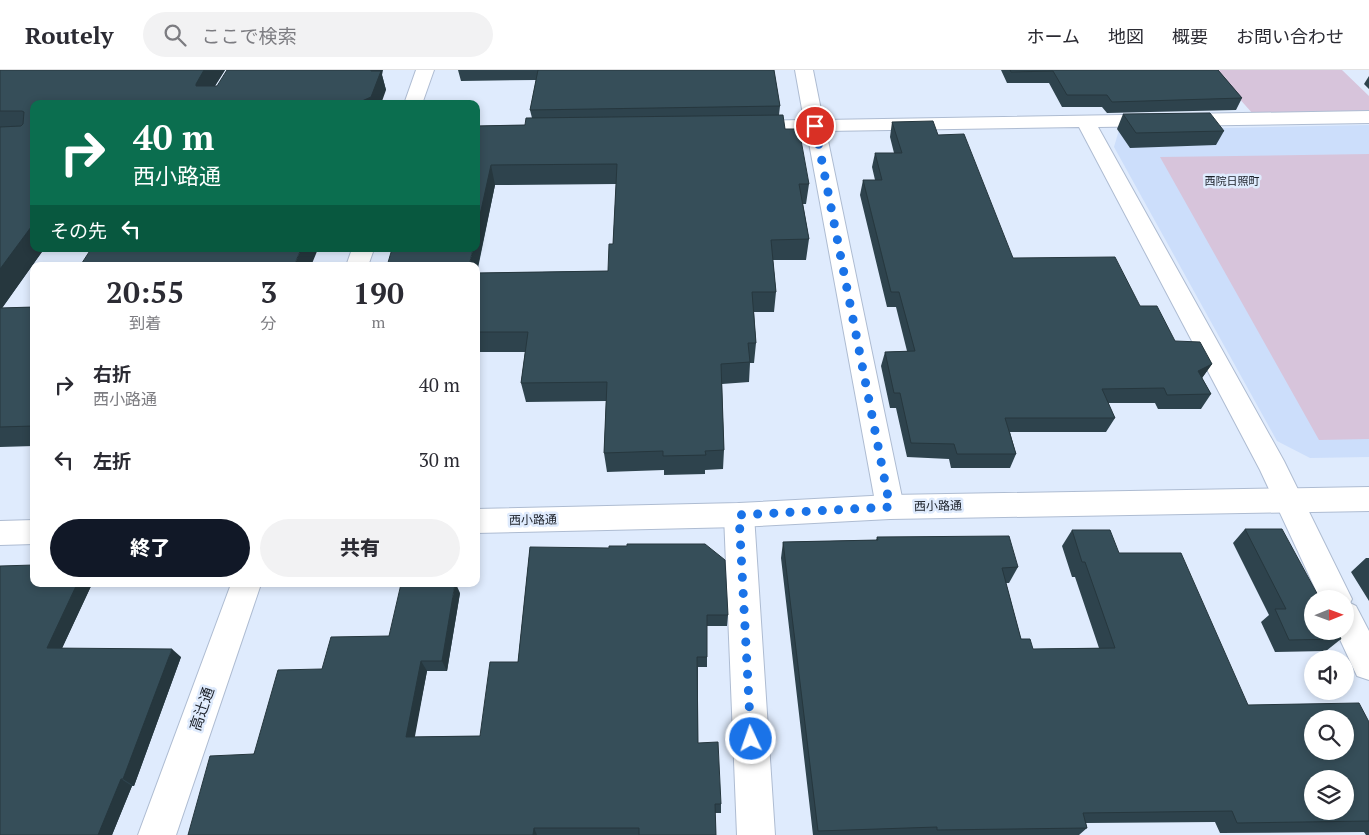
<!DOCTYPE html>
<html lang="ja">
<meta charset="utf-8">
<style>
:root{--surface:#fff;--page:#f2f2f3;--text:#2b2b33;--muted:#7c7c81;--line:#e1e1e2;--accent:#111827}
body{margin:0;font-family:"PT Serif","Noto Sans JP",serif;background:var(--page);color:var(--text);height:100vh;display:flex;flex-direction:column;font-size:19px;white-space:nowrap}
*{box-sizing:border-box;margin:0}
p{font-size:16px;color:var(--muted)}
.icon{flex:none;width:28px;height:28px;fill:none;stroke:currentColor;stroke-width:2;stroke-linecap:round;stroke-linejoin:round}
.map{position:relative;flex:1;overflow:hidden}
.panel{position:absolute;left:30px;top:192px;width:450px;height:325px;display:flex;flex-direction:column;background:var(--surface);border-radius:10px;box-shadow:0 2px 8px #0003}
.panel>*{flex:none}
.banner{position:absolute;left:30px;top:30px;width:450px;height:152px;border-radius:10px;box-shadow:0 2px 8px #0003;background:#0b6e4f;color:#fff;overflow:hidden}
.needle{width:32px;rotate:89deg}
.controls{position:absolute;left:1304px;top:520px;display:grid;gap:10px}
.controls a{display:grid;place-items:center;width:50px;height:50px;border-radius:50%;background:var(--surface);box-shadow:0 2px 8px #0003;font-size:25px}
.pin{position:absolute;display:grid;place-items:center;width:42px;height:42px;color:#fff;margin:-21px;border:2px solid #fff;border-radius:50%;box-shadow:0 1px 5px #0007}
.me{position:absolute;width:55px;margin:-28px;rotate:357deg;stroke-linejoin:round;filter:drop-shadow(0 0 4px #0008)}
.turn{display:flex;align-items:center;gap:18px;height:105px;padding:0 20px;font-size:22px}
.turn .icon{width:65px;height:65px;stroke-width:2.5}
.turn b{display:block;font-size:35px;line-height:42px}
.then{display:flex;align-items:center;height:48px;padding:0 20px;background:#0003;gap:10px;font-size:19px}
.eta{display:flex;justify-content:space-evenly;align-items:center;height:85px;text-align:center}
.eta b{font-size:30px;font-weight:800;line-height:35px}
.primary-button{display:flex;gap:10px;margin-top:auto;padding:10px 20px}
.primary-button a{flex:1;height:58px;border-radius:30px;background:var(--accent);color:#fff;font-size:20px;font-weight:800;line-height:58px;text-align:center}
.primary-button a+a{background:var(--page);color:var(--text)}
ul{padding:0;list-style:none}
li{display:flex;align-items:center;gap:15px;height:75px;padding:0 20px}
li div{flex:1}
li b{display:block;font-size:19px}
li em{font-style:normal}
header{display:flex;align-items:center;gap:30px;box-sizing:border-box;height:70px;padding:0 25px;background:var(--surface);border-bottom:1px solid var(--line)}
header strong{font-size:24px}
nav{display:flex;gap:28px;margin-inline-start:auto;font-size:18px}
.search{width:350px;height:45px;background:var(--page);display:flex;align-items:center;gap:12px;box-sizing:border-box;padding:0 18px;border-radius:28px;color:var(--muted);font-size:19px}
.map>svg:first-child{display:block}
</style>
<header>
<strong>Routely</strong>
<div class="search"><svg class="icon" aria-label="search" viewBox="0 0 24 24"><circle cx="10" cy="10" r="6"/><path d="M15 15l6 6"/></svg>ここで検索</div>
<nav><a>ホーム</a><a>地図</a><a>概要</a><a>お問い合わせ</a></nav>
</header>
<div class="map">
<svg width="1369" height="765" viewBox="0 0 1369 765">
<rect width="100%" height="100%" fill="#dfebfd"/>
<path fill="#ccdefb" d="M1369 55V387L1310 388 1277 371 1114 77 1119 60Z"/>
<path fill="#d7c4db" d="M1214 0H1342L1369 26V42L1253 44Z
M1369 84V369L1319 370 1160 87Z"/>
<g fill="none" stroke-linecap="round" stroke-linejoin="round">
<defs>
<path id="street" d="M795 0H813L823 50 1369 41V53L1098 57 1284 391 1352 529 1350 533 1356 536 1369 561V610L1357 606 1336 561H1345V529H1320L1260 400 1079 57 826 61 904 437 900 445 890 449 880 445 876 437 807 62 748 63 741 61 738 57 741 53 748 51 804 50Z
M739 433 749 437 754 445 775 765H737L724 445 729 437Z"/>
<path id="secondary" d="M416 0H434L422 34H404Z
M352 179H374L368 196H346Z
M1369 417V441L890 449 739 457 476 463V439L739 433 890 425Z
M34 450V474L0 475V451Z
M231 514H261L176 765H138Z"/>
</defs>
<use href="#street" stroke="#aebcd2" stroke-width="2"/>
<use href="#secondary" stroke="#aebcd2" stroke-width="2"/>
<use href="#street" fill="#fff" fill-rule="evenodd"/>
<use href="#secondary" fill="#fff" fill-rule="evenodd"/>
</g>
<path fill="#2e434d" fill-rule="evenodd" d="M0 0H225L215 16 382 5 386 20 34 34 44 179 2 238 34 237V376L0 377Z
M458 0H774L780 36 779 45 809 114 806 134H803L809 169 806 190H773L776 222 774 242H754L756 273 754 293H750L749 312 722 314 724 380 723 399 705 400V404L664 405V400L607 402 604 383 606 331 526 332 521 313 525 282H476V56L525 55 532 48 530 40 536 10 461 11ZM616 114 613 174 608 201 477 203 495 115Z
M1001 0H1218L1242 28 1236 40 1107 43 1102 37H1062L1049 13H1007Z
M1369 6V19L1364 14Z
M1123 44 1224 61 1216 75 1130 78 1117 59Z
M892 52 938 65 1013 188 1140 236 1175 271 1212 294 1202 308 1211 324 1201 339H1158L1155 333H1108L1115 348 1106 362H1010L1016 384 1010 398H951L949 389 907 387 896 338H890L881 296 885 282 907 281 896 237H887L860 125 863 110H875L872 97 875 83H894L890 67Z
M1245 459 1341 569 1326 581 1275 582 1261 552 1269 545 1233 473Z
M1072 460 1119 483 1248 635 1369 652V765H1366L1364 762 1220 763 1215 752 1086 753 1087 758 1079 765H813L781 488 783 472 876 470 877 467 1018 497 1009 513H1006L1021 569 1033 579 1099 578 1075 507H1072L1062 476Z
M530 477 728 545 727 556H707V597H698V673L721 734V743H715L716 765H188L322 599 389 566 460 523 447 601H427L414 667 480 666 518 592Z
M1366 488H1369V531L1351 502Z
M0 496 92 514 62 578 181 587 134 716H132L112 765H0Z"/>
<path fill="#26373e" d="M204 0H225L204 33 196 16V14Z
M371 0H383L382 5 386 20 381 34H355Z
M491 95 495 115 476 205V196H469L473 179H476V163Z
M34 153V179H44L0 241V199Z
M301 179H318L311 196H294Z
M1212 294 1202 308 1198 301Z
M77 514H92L58 587 47 578Z
M455 514H456L460 523 447 601 442 591Z
M172 579 181 587 134 716 123 709Z
M421 591 427 601 413 677 406 667Z
M121 709 132 716 112 765H98Z
M534 758 537 765H533Z"/>
<path fill="#364e59" stroke="#26373e" fill-rule="evenodd" d="M0 0H204L196 14V16H217L227 0H371V1H381L371 27 355 34H34V153L0 199V57L21 56 23 54 24 42 22 41H0Z
M538 0H774L780 36 530 40Z
M1010 0H1218L1242 28 1112 32 1107 25H1067L1053 1 1011 2Z
M1210 43 1224 61 1136 63 1123 44Z
M783 45 785 59H799L809 114H799L809 169 771 170 776 222H752L756 273H748L750 292 721 294 724 380 705 381 706 385 663 386V381L604 383 607 312 521 313 528 262H476V203L608 201 609 174H613L617 94 491 95 476 163V56L525 55 526 48Z
M933 51 938 65 964 64 1013 188 1115 187 1140 236H1157L1175 271 1200 272 1212 294 1198 301 1211 324 1167 325 1164 318 1102 319 1115 348H1005L1016 384H957L954 374 911 373 900 323H894L885 282 915 281 899 222H891L863 110H882L875 83H902L892 52Z
M91 179H301L294 196H80Z
M392 179H473L469 196H387Z
M34 237V356L0 357V238Z
M1245 459H1282L1320 529H1312V561H1337L1341 569 1289 570 1275 539H1286Z
M1072 460H1110L1119 483H1181L1248 635 1359 633 1369 652V751L1237 753 1232 741 1083 743 1087 758 937 760V757L818 761 783 472 878 470 877 467 1009 466 1018 497 1002 498 1021 569H1030L1033 579 1115 578 1085 492H1082ZM1312 649H1345V681H1312ZM1312 709H1345V741H1312Z
M627 474H705L725 490 728 545H707V587H697L698 673 718 672 721 734H715L716 765H639V758H534L533 765H188L210 686 254 684 278 600 322 599 331 567 389 566 401 514H455L442 591H421L406 667 480 666 490 592H518L530 477 609 478V476H627Z
M34 495V514H77L47 578 172 579 123 709H121L98 765H0V496Z"/>
<g fill="none" stroke-linecap="round" stroke-linejoin="round">
<path stroke="#1a73e8" stroke-width="9" stroke-dasharray="0 16.2" d="M751 669 739 445 890 437 815 56"/>
</g>
<g text-anchor="middle" stroke-width="5" stroke-linejoin="round" paint-order="stroke">
<g font-size="11" fill="#1a1f27" stroke="#dfebfd">
<text x="1232" y="115">西院日照町</text>
</g>
<g font-size="12" fill="#1a1f27" stroke="#dfebfd">
<text transform="translate(938 436) rotate(-1)" y="4">西小路通</text>
<text transform="translate(533 450) rotate(-1)" y="4">西小路通</text>
</g>
<g font-size="15" fill="#1a1f27" stroke="#dfebfd">
<text transform="translate(202 639) rotate(-71)" y="5">高辻通</text>
</g>
</g>
</svg>
<div class="controls">
<a><svg class="needle" viewBox="-14 -14 28 28"><path d="M0-13l5 13h-10z" fill="#e53935"/><path d="M0 13l5-13h-10z" fill="#7c7c81"/></svg></a>
<a><svg class="icon" aria-label="sound" viewBox="0 0 24 24"><path d="M4 9h4l5-4v14l-5-4H4zM17 9q2 3 0 6"/></svg></a>
<a><svg class="icon" aria-label="search" viewBox="0 0 24 24"><circle cx="10" cy="10" r="6"/><path d="M15 15l6 6"/></svg></a>
<a><svg class="icon" aria-label="layers" viewBox="0 0 24 24"><path d="M12 4l9 5-9 5-9-5zM3 14l9 5 9-5"/></svg></a>
</div>
<div class="pin" style="left:815px;top:56px;background:#d93025"><svg class="icon" aria-label="arrive" viewBox="0 0 24 24"><path d="M6 21V4h12l-3 4 3 4H6"/></svg></div>
<svg class="me" style="left:751px;top:669px" viewBox="-20 -20 40 40"><circle r="17" fill="#1a73e8" stroke="#fff" stroke-width="3"/><path d="M0-11L8 9 0 5-8 9z" fill="#fff"/></svg>
<div class="banner">
<div class="turn"><svg class="icon" aria-label="right" viewBox="0 0 24 24"><path d="M7 20v-9h11M14 6l5 5-5 5"/></svg><div><b>40 m</b>西小路通</div></div>
<div class="then">その先<svg class="icon" aria-label="left" viewBox="0 0 24 24"><path d="M17 20v-9H6M10 6l-5 5 5 5"/></svg></div>
</div>
<section class="panel">
<div class="eta">
<div><b>20:55</b><p>到着</p></div>
<div><b>3</b><p>分</p></div>
<div><b>190</b><p>m</p></div>
</div>
<ul>
<li><svg class="icon" aria-label="right" viewBox="0 0 24 24"><path d="M7 20v-9h11M14 6l5 5-5 5"/></svg><div><b>右折</b><p>西小路通</p></div><em>40 m</em></li>
<li><svg class="icon" aria-label="left" viewBox="0 0 24 24"><path d="M17 20v-9H6M10 6l-5 5 5 5"/></svg><div><b>左折</b></div><em>30 m</em></li>
</ul>
<div class="primary-button"><a>終了</a><a>共有</a></div>
</section>
</div>
